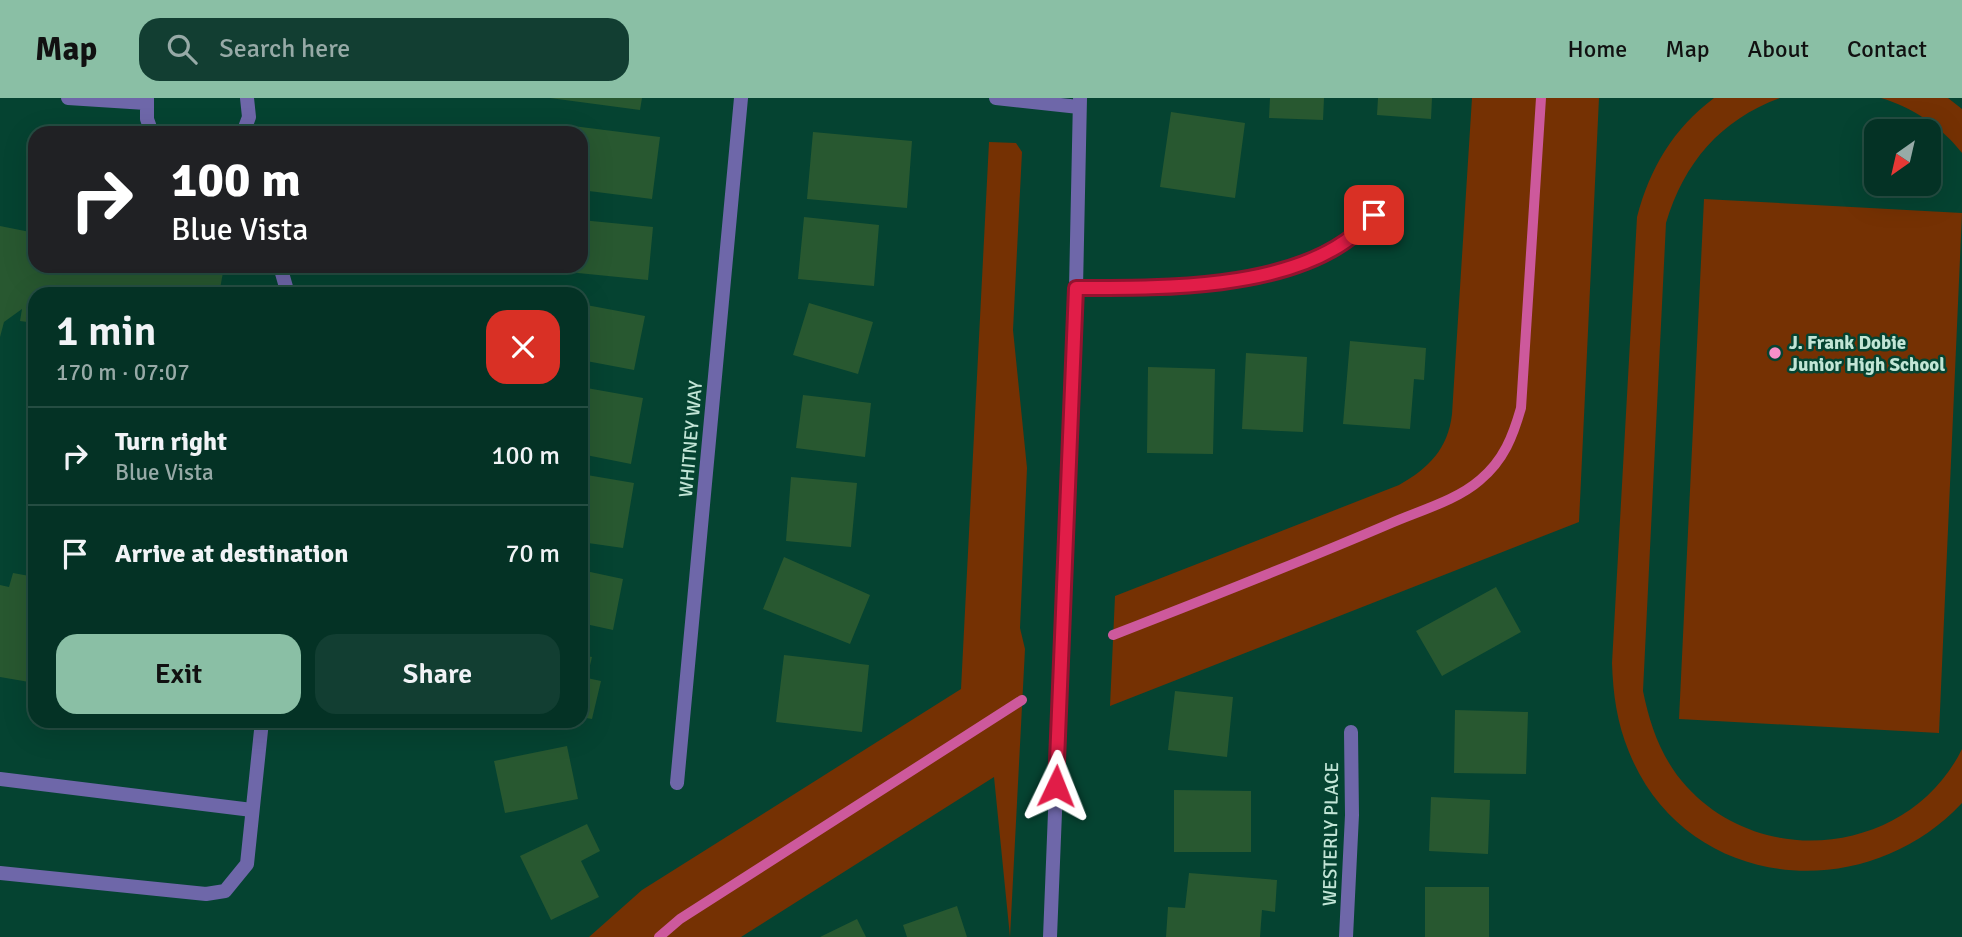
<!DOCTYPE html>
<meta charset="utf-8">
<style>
:root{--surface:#043225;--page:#123e32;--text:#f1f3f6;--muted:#97aaa7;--line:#254d42;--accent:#8abfa5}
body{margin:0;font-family:Signika,sans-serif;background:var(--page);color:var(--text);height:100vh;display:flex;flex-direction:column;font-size:26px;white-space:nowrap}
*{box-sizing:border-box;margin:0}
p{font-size:23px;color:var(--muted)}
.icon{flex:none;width:38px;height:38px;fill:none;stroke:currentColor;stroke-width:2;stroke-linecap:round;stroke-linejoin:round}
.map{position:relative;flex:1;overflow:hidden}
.panel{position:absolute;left:28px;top:189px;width:560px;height:441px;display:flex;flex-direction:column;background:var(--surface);border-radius:21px;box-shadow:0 7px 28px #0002,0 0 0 2px var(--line)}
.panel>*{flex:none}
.banner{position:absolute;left:28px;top:28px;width:560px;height:147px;border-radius:21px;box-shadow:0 7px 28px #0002,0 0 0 2px var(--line);background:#202124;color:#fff;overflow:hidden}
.needle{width:46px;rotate:214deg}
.tools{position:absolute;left:1864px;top:21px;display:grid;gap:14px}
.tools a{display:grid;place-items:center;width:77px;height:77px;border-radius:14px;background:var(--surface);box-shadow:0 7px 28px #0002,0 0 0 2px var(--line);font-size:35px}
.pin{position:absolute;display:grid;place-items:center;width:60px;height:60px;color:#fff;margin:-30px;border-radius:14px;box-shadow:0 4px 10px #0006}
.me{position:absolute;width:77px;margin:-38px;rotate:2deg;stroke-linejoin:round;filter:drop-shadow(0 0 5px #0008)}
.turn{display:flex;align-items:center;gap:24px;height:147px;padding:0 28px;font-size:32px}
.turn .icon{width:91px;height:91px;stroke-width:2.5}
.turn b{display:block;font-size:49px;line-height:60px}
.round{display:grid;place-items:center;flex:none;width:74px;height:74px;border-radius:21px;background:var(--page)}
.head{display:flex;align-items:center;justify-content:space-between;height:119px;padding:0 28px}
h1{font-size:42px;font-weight:600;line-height:52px}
.cta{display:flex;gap:14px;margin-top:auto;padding:14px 28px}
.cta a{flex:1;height:80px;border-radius:21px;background:var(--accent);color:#111;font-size:28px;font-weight:600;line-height:80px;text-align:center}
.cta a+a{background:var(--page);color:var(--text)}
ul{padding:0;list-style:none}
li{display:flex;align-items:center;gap:21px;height:98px;padding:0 28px;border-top:2px solid var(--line)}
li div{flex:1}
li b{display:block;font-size:26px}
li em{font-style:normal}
header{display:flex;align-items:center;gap:42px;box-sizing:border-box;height:98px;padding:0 35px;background:var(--accent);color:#111}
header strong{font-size:33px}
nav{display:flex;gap:38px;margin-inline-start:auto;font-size:24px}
.search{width:490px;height:63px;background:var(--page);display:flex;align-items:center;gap:18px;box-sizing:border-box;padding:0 24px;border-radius:21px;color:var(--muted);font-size:26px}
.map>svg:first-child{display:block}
</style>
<header>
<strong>Map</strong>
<div class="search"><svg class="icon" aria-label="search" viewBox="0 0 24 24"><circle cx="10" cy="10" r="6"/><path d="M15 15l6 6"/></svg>Search here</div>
<nav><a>Home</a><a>Map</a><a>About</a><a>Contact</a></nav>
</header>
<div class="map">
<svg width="1962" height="839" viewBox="0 0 1962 839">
<rect width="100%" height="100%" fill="#054331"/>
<path fill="#753103" d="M1472 0H1599L1579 424 1110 608 1115 498 1399 387C1429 370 1448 351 1452 316Z
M1714 0H1780C1720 22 1684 65 1666 125L1643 593C1650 628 1662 662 1687 689 1765 774 1911 755 1962 651V705C1864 810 1685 793 1629 654 1617 625 1613 596 1612 565L1637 119C1650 70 1673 31 1714 0Z
M1881 0H1948L1962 11V55C1942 29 1912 9 1881 0Z
M989 44 1016 45 1022 54 1013 232 1027 370 1020 530 1025 551 1010 839 994 679 741 839H589L642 792 961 591Z
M1704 101 1962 115 1939 635 1679 621Z"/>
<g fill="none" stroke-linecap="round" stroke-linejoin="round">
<path stroke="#cd599c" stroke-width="10" d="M1113 537C1206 501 1298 465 1389 426 1418 413 1456 403 1480 382 1504 362 1513 338 1521 310L1541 0
M659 839 680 821 1022 602"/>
</g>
<path fill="#285830" d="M550 0H642L640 12Z
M1270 0H1324L1323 22 1269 20Z
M1378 0H1432L1431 21 1377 17Z
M1171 14 1245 25 1235 100 1160 89Z
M573 28 660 39 652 101 581 92V35H572Z
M813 34 912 43 907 110 807 101Z
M804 119 879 127 874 188 798 181Z
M581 122 653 129 648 182 558 173 559 168H581Z
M0 128 35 135V168H218L224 169 219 196H35V225L20 223 22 211 4 224 0 239Z
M809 205 873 224 858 276 793 257Z
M581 206 645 218 634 272 581 262Z
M1350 243 1426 250 1424 282 1414 281 1410 331 1343 326Z
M1246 255 1307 259 1303 334 1242 331Z
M1148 269 1215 271 1213 356 1147 355Z
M581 289 643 300 631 366 581 356Z
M803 297 871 305 865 359 796 350Z
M581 376 634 385 623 450 581 444Z
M791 379 857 385 851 449 786 443Z
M784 459 870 497 850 546 763 511Z
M581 472 623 481 613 532 581 525Z
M13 475 35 479V585L0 579V487L9 489Z
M1496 489 1521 534 1442 578 1416 533Z
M581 557 592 559 587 580 601 583 592 621 581 619Z
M784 557 869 567 862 634 776 624Z
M1175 593 1233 599 1227 659 1168 652Z
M1455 612 1528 614 1526 676 1454 675Z
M567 648 578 701 505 715 494 663Z
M1174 692 1251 693V754H1174Z
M1431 699 1490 702 1488 756 1429 753Z
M587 726 600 753 581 763 599 799 551 822 520 758Z
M1189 775 1277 782 1275 814 1262 812 1260 839H1166L1168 809 1185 810Z
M1425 789H1489V839H1425Z
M957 808 967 839H907L903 827Z
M857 821 866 839H820Z"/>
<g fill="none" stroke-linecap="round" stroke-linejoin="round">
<path stroke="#6e67a9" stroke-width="14" d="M68 0 146 5
M147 0V21L152 35
M243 35 249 19 247 0
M280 168 288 196
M0 681 252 712
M0 775 206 796 225 793 247 766 262 623"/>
<path stroke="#6e67a9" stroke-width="14" d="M996 0 1079 9
M1076 190C1159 190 1276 192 1346 143 1356 136 1365 126 1374 118
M677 685 741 0
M1050 839 1076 190 1080 0
M1346 839 1352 717 1351 634"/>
</g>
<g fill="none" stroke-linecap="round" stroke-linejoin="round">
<defs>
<path id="route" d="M1056 688 1076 190C1159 190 1276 192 1346 143 1356 136 1365 126 1374 117"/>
</defs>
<use href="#route" stroke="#92132f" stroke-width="18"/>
<use href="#route" stroke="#e11d48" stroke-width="12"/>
</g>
<circle fill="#f98fc9" stroke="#054331" stroke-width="2.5" cx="1775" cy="255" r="7"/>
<g text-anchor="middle" stroke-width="5" stroke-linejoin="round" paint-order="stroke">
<g font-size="19" font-weight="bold" fill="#c2e5d6" stroke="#054331" text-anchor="start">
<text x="1789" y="251">J. Frank Dobie<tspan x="1789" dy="22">Junior High School</tspan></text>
</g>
<g font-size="19" fill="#c2e5d6" stroke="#054331">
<text transform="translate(690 341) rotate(-85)" y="7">WHITNEY WAY</text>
<text transform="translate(1330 736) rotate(-89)" y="7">WESTERLY PLACE</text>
</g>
</g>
</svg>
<div class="tools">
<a><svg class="needle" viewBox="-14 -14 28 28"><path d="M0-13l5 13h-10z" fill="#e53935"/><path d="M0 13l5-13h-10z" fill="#97aaa7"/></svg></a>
</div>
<div class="pin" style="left:1374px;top:117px;background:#d93025"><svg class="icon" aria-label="arrive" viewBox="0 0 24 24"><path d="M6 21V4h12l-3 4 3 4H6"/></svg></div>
<svg class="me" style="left:1056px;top:688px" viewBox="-20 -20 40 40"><path d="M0-17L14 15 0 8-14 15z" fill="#e11d48" stroke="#fff" stroke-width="4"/></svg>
<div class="banner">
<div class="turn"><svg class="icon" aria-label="right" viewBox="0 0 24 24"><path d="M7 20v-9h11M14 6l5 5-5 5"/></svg><div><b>100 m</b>Blue Vista</div></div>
</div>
<section class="panel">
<div class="head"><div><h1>1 min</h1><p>170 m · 07:07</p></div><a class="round" style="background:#d93025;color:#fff"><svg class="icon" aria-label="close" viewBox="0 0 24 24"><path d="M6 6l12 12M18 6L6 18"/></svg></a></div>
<ul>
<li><svg class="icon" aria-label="right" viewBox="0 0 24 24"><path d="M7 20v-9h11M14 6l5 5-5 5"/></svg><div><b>Turn right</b><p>Blue Vista</p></div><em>100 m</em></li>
<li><svg class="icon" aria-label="arrive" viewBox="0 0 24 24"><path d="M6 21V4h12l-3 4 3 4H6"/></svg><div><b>Arrive at destination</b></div><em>70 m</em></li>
</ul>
<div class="cta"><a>Exit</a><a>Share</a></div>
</section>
</div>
